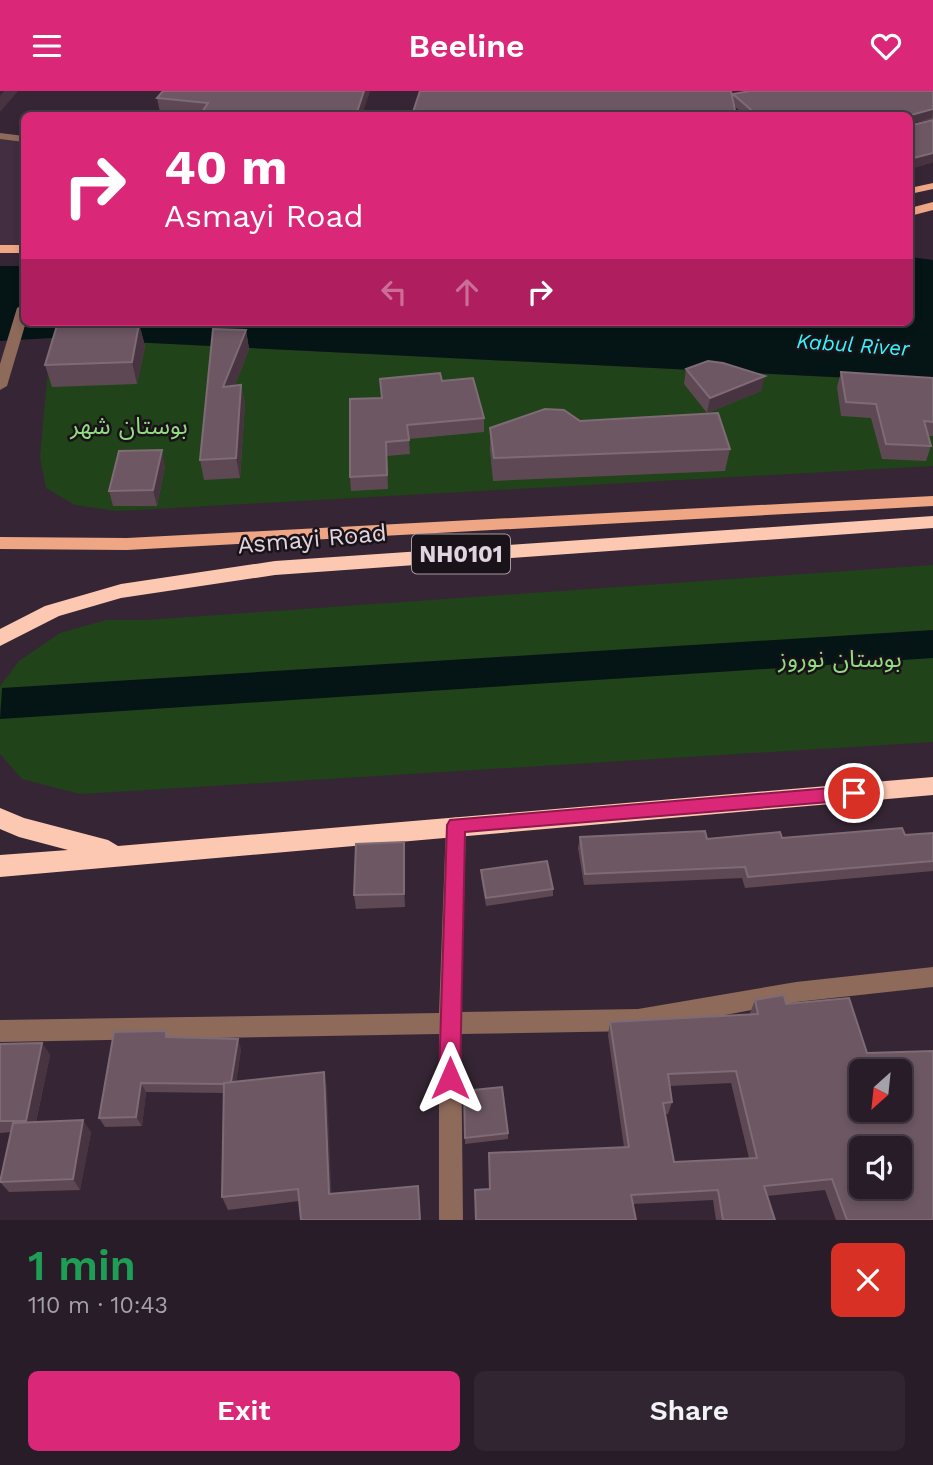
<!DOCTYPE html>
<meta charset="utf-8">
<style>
:root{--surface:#281c28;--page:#302530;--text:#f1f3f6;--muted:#a5a1a8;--line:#443a45;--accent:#db2777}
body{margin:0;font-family:"Work Sans","Noto Sans Arabic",sans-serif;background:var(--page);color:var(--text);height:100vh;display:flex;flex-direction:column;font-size:26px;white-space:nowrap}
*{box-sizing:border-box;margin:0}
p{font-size:23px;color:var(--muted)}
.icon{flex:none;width:38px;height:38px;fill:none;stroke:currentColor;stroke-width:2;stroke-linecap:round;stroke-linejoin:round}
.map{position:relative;height:1129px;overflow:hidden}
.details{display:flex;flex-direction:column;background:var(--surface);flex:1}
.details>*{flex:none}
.top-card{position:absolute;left:21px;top:21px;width:892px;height:214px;border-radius:10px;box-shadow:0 4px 10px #0003,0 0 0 2px var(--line);background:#db2777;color:#fff;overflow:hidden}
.needle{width:46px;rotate:207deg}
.controls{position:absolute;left:849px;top:968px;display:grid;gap:14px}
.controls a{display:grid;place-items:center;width:63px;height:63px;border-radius:10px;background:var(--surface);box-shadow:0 4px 10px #0003,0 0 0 2px var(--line);font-size:35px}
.pin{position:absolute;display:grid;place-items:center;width:60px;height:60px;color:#fff;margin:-30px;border:4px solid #fff;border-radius:50%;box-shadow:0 2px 7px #0007}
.me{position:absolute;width:77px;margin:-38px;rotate:0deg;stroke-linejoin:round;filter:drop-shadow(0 0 5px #0008)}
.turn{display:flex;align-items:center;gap:24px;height:147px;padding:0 28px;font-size:32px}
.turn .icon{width:91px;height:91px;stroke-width:2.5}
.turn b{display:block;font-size:49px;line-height:60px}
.lanes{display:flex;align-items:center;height:66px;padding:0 28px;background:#0003;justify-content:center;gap:35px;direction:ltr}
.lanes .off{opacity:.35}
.round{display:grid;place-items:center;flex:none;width:74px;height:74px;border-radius:10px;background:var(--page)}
.head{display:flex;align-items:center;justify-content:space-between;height:119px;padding:0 28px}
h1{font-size:42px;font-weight:600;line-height:52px;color:#1e9e55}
.button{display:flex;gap:14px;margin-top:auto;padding:14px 28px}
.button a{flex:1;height:80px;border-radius:10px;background:var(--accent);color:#fff;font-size:28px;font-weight:600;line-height:80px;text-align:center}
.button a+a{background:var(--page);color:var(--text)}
header{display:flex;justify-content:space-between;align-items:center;height:91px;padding:0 28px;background:var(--accent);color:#fff;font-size:32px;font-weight:600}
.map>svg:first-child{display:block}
</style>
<header><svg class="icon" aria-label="menu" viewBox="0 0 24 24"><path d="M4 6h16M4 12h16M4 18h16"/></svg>Beeline<svg class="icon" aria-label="heart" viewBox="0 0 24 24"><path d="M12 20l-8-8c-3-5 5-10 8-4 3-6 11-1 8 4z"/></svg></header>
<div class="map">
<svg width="933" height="1129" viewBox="0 0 933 1129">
<rect width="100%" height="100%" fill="#362635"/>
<path fill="#422d41" d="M0 45 24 48V158H0Z"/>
<path fill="#214319" d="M51 247 933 291V375L117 420 75 414 46 397 40 366Z
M933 474V651L80 703 22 688 0 663V595L19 570 60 542 106 529H147Z"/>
<path fill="#051516" d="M910 166 933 169V291L51 247 0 250V175H24V231H910Z"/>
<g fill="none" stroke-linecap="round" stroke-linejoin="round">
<path fill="#051516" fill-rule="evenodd" d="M933 539V567L0 628 2 597Z"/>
<path fill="#8d6a5a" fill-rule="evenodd" d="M0 42 24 45V51L0 48Z
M24 213 26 231 7 295 0 299V273L17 217Z
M456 726 463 728 466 734 461 921 638 918 796 891 933 876V896L796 911 638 940 461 943 463 1129H439V943L0 951V929L439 922 446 734 449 728Z"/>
<path fill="#eea685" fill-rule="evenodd" d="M933 92V98L910 103V97Z
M933 111V119L910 125V117Z
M0 154H24V162H0Z
M933 405V415L127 459 0 458V446L127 447Z"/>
<path fill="#fdc8b1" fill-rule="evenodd" d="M933 425V437L275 484 121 507 59 525 0 555V538L45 515 121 493 275 470Z
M933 686V704L0 786V764L68 759 19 746 0 738V717L24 727 108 749 118 755Z"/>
</g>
<path fill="#5e4853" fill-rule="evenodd" d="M933 0V28L912 32 913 34 933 29V71L910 78V24H745L734 15 732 6 733 3Z
M157 7 362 24H193L160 21Z
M139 233 145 255 137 293 52 296 45 274Z
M246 239 249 258 235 294H241L245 313 240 387 204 389 200 369Z
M686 278 761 300 707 322 684 293Z
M841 281 933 287V345H928L931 355 926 370 882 368 871 327 841 325 837 296Z
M442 290 484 327V341L409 348 410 363 387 365 388 398 351 400 350 386 382 307Z
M580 330 730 358 725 380 493 390 490 359V337Z
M165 375 157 415H113L109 400Z
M933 742V780L745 797 742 787 584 794 578 757 580 746 707 748 905 744Z
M405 765V816L356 818 354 804Z
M481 779 553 798V805L486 815 481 786Z
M755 909 786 913 867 962 933 1129H836L825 1099 767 1105 775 1129H716L713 1109 633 1113 636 1129H476L475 1099 489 1098V1062L624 1056 608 944 610 931 750 924V922ZM731 992 749 1067 674 1071 665 1023H668L672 1011 670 995Z
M169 946 241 958 236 990 327 996 299 1110 228 1119 222 1106 224 1002 146 1001 142 1035 105 1036 99 1027Z
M42 952 50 964 36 1031 91 1041 80 1099 9 1101 0 1091 11 1041 0 1042V953Z
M464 1000 508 1042V1048L465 1053Z"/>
<path fill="#483440" d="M4 0H18L0 21V5Z
M364 0H370L362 24H356Z
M933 18 932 27 910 33 911 24Z
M933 62V71L910 78V68Z
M139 233 145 255 137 293 132 271Z
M246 239 249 258 227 315 223 296Z
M765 285 761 300 707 322 710 307Z
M241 294 245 313 240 387 236 367Z
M162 359 165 375 157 415 153 399Z
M404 751 405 765V816L404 803Z
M238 948 241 958 235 1002 231 993Z
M42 952 50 964 34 1040 26 1030Z
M324 981 327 996 332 1115 329 1103Z
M141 992 146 1001 142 1035 136 1026Z
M83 1029 91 1041 80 1099 73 1088Z"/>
<path fill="#6c5762" stroke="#7e6b75" stroke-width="2" fill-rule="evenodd" d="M163 0H364L356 24H200L208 12 157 7Z
M420 0H731L736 24H412Z
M750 0H933V18L911 24 910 31 913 34 933 29V62L910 68V24H757L733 3Z
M58 231 139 233 132 271 45 274Z
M213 238 246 239 223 296 241 294 236 367 200 369Z
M708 270 723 272 765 285 710 307 686 278Z
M841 281 933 287V331L924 330 931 355 886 353 876 313 846 311Z
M440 282 442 290 473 287 484 327 407 334 409 349 386 351 387 384 350 386V308L382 307 380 288Z
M545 318 564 319 580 330 718 322 730 358 494 367 490 337Z
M162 359 153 399 109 400 119 360Z
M902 737 905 744 933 742V770L748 786 745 776 585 783 580 746 705 740 707 748 780 741 782 747Z
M404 751V803L354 804 356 753Z
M547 770 553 798 486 807 481 779Z
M784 904 786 913 849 907 867 962 933 960V1129H847L832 1088 764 1095 775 1129H723L718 1099 631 1104 636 1129H476L475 1099 490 1098 489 1062 629 1056 610 931 758 923 755 909ZM736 980 757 1067 674 1071 663 1012 672 1011 668 983ZM861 980H900V1018H861ZM861 1057H900V1096H861Z
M166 940V946L238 948 231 991 224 992V993L141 992 136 1026 99 1027 114 941Z
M42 952 26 1030H0V953Z
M324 981 329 1103 418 1095 420 1129H301L298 1098 222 1106 224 992Z
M502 996 508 1042 465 1047 464 1000Z
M83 1029 73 1088 0 1091 13 1032Z"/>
<path fill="#db2777" stroke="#8e194d" stroke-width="2" d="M854 695 860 697 863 702 860 707 854 709 465 741 460 987 457 994 450 997 442 994 439 987 447 734 450 729Z"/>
<g text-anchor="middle" stroke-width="5" stroke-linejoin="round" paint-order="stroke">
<g font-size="21" font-style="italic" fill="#33f7fd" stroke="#191218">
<text transform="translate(853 254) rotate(4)" y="7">Kabul River</text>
</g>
<rect fill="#191218" stroke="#a49aa3" stroke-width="2" x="412" y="443.5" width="98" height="39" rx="5"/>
<g font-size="23" font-weight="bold" fill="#e0d5df">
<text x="461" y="471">NH0101</text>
</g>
<g font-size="24" fill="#91dc81" stroke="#191218">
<text x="129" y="343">بوستان شهر</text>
<text x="840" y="576">بوستان نوروز</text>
</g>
<g font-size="24" fill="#e0d5df" stroke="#191218">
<text transform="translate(312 448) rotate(-5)" y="8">Asmayi Road</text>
</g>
</g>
</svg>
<div class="controls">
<a><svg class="needle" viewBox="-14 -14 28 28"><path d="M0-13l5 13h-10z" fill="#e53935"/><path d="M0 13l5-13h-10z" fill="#a5a1a8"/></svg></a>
<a><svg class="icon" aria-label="sound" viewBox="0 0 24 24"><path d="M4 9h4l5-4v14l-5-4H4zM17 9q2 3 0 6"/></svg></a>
</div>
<div class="pin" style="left:854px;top:702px;background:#d93025"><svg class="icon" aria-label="arrive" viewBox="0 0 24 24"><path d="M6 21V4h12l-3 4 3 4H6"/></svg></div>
<svg class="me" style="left:450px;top:987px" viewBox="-20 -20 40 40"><path d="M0-17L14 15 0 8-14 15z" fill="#db2777" stroke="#fff" stroke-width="4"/></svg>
<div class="top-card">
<div class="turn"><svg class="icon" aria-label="right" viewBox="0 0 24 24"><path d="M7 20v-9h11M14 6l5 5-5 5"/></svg><div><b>40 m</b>Asmayi Road</div></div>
<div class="lanes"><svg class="icon off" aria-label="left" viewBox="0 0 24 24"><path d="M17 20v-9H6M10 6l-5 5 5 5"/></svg><svg class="icon off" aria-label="ahead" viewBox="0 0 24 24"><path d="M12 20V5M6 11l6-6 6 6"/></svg><svg class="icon" aria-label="right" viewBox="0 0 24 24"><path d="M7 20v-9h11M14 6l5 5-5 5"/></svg></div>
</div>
</div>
<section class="details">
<div class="head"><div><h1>1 min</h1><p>110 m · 10:43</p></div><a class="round" style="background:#d93025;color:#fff"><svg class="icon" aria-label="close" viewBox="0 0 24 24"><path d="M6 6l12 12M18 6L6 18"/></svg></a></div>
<div class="button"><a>Exit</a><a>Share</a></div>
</section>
